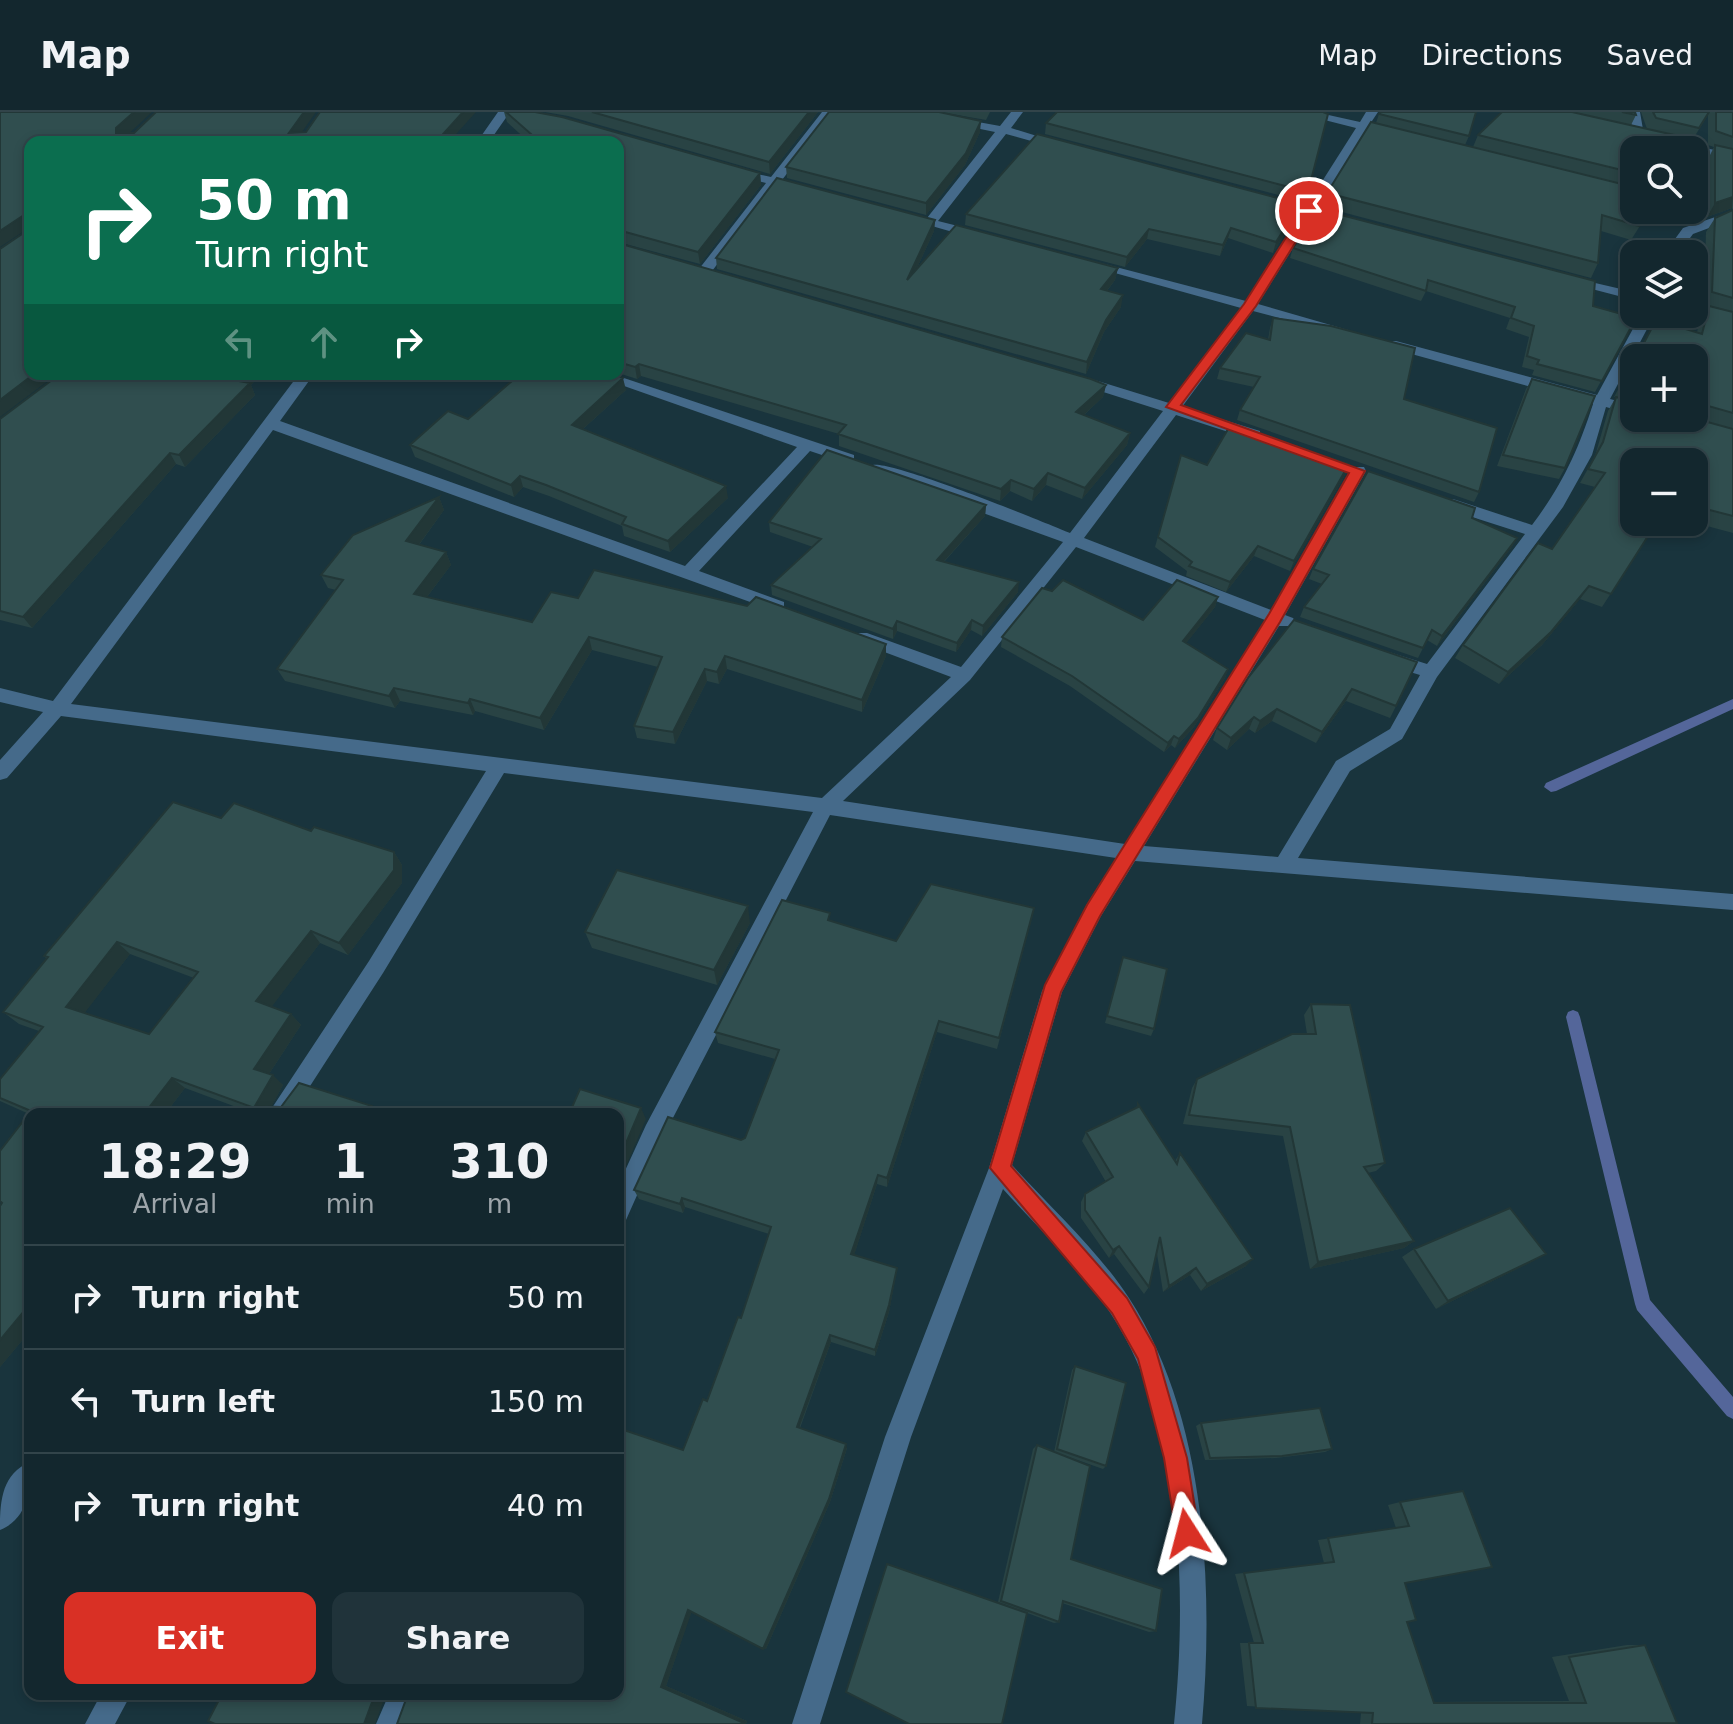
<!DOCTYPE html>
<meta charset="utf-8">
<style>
:root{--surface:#13272e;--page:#20333a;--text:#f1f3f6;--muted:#9da5aa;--line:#32444a;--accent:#d93025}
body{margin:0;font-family:"DejaVu Sans",sans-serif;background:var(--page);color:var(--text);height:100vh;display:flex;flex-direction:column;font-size:30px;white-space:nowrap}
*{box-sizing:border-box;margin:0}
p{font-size:26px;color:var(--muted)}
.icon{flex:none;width:44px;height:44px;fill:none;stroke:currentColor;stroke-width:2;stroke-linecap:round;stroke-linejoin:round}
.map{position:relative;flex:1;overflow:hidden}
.side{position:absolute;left:24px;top:996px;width:600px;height:592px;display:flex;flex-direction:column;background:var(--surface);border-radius:16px;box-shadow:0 4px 12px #0003,0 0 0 2px var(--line)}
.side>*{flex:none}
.top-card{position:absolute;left:24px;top:24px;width:600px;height:244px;border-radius:16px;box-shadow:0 4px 12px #0003,0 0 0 2px var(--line);background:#0b6e4f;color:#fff;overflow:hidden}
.fabs{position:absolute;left:1620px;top:24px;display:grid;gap:16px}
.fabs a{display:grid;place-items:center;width:88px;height:88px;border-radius:16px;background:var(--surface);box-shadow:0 4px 12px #0003,0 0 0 2px var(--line);font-size:40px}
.pin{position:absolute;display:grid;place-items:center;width:68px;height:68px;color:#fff;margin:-34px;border:4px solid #fff;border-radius:50%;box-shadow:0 2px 8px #0007}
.me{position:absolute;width:88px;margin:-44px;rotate:351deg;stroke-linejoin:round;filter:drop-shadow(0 0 6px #0008)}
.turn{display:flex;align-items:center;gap:28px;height:168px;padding:0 40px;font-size:36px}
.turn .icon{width:104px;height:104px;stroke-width:2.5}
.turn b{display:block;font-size:56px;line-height:68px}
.lanes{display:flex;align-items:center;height:76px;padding:0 40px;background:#0003;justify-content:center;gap:40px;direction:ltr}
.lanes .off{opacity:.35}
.eta{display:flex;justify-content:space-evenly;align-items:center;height:136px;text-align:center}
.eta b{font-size:48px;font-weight:800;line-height:56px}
.primary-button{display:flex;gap:16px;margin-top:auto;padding:16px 40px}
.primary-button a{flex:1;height:92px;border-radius:16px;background:var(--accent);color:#fff;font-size:32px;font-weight:800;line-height:92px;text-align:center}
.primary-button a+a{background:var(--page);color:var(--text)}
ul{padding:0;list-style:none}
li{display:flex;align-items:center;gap:24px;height:104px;padding:0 40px;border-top:2px solid var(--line)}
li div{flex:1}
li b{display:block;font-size:30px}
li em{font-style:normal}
header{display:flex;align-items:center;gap:48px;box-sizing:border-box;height:112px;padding:0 40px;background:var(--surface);border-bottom:2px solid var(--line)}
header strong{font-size:38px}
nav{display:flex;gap:44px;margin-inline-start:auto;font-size:28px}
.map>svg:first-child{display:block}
</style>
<header>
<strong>Map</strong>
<nav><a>Map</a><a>Directions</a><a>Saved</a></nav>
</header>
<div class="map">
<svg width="1733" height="1612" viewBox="0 0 1733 1612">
<rect width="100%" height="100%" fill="#19343d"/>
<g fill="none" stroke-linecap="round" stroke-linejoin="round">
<path fill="#54669a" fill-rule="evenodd" d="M1733 587V597L1556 679 1551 680 1544 675 1546 671Z
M1573 898 1578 900 1580 905 1650 1188 1733 1285V1307L1727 1304 1637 1198 1635 1192 1566 905 1568 900Z"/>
<path fill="#456a8a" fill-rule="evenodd" d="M498 0H510L489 30H477Z
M822 0H834L782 68 804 73V79L777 74 709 163H699V157L766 71 729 62V56L771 65Z
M897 0H923L1000 14 1011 0H1023L1011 16 1066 33 1060 37 1006 22 938 109 982 120 984 123 977 127 904 106 911 102 927 106 995 20Z
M1293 0H1315L1360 10 1366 0H1378L1370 12 1380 17 1374 21 1366 19 1258 192 1348 218 1341 222 1253 199 1182 295 1260 319V327H1250L1176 303 1084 426 1271 498 1352 355H1364L1366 359 1285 503 1293 506 1296 510 1293 514H1279L1144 734 1278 745 1336 649 1390 617 1420 563 1383 552 1380 547 1383 542 1389 540 1427 552 1525 422 1441 395V387H1453L1532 413C1562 373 1578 339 1593 292L1386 235V229H1396L1597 283 1641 202H1655L1610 287 1634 293V303L1606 295 1592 343 1563 395 1437 565 1402 627 1350 659 1298 746 1733 782V798L1135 749 1101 804 1062 880 1012 1053C1051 1096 1097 1137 1129 1186 1206 1304 1214 1475 1202 1612H1174C1187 1485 1184 1312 1111 1202 1081 1156 1040 1118 1003 1077L911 1325 820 1612H792L885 1325 989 1056 1042 879 1087 792 1116 746 830 703 662 1027 626 1108 618 1111V1074L646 1013 813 700 504 661 383 861 292 1002H268L369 849 486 659 61 604 7 666 0 668V648L43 600 0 590V576L53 589 299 262H314L280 309 685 454 797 335 590 262H612L854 343V351L849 352 810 339 699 459 784 490V498H772L273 318 71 592 822 686 951 565 855 529 852 525 855 521H867L961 555 1063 430 873 361V353C894 349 1041 409 1070 421L1163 299 1075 271V265H1085L1169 291 1241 196 1086 153 1093 149 1246 189 1356 16ZM1076 435 1265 508 1125 732 843 689 970 568Z
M1628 0H1640L1645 29 1635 26Z
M1664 27 1733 42V50L1694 41V38L1660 34 1658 31Z
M1733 99V107L1693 122 1678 142H1664L1683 116Z
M1565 164 1634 180V188L1565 170Z
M1694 195 1733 205V213L1689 202H1694Z
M30 1350C30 1377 29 1406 0 1418 0 1391 1 1362 30 1350Z
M101 1582H131L115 1612H85Z
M389 1582H417L404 1612H376Z"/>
</g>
<path fill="#294344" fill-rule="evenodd" d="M504 0H535L760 61 761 73 700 152 618 130V30H529L507 10Z
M545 0H818L770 62 568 4Z
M940 0H990L986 8Z
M1502 0H1635L1636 3 1631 13 1647 17 1641 0H1733V421L1692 410H1694V350L1634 410H1669L1661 421 1652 418 1602 495 1580 487 1542 533 1499 572 1455 546 1463 533 1552 437 1595 375 1580 371 1595 344 1608 299 1616 285H1614L1634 248V306H1694V246H1635L1656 208 1697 220 1700 208 1708 195 1704 194 1706 120 1715 106 1733 98 1732 96 1707 105 1708 47 1714 35 1708 33V3L1686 38H1634V98H1650L1631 128 1601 119 1598 151 1591 166 1323 95 1327 81 1376 11 1379 2 1469 24 1465 33 1473 35 1478 23Z
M1046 11 1308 80 1305 90 1045 22Z
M980 20 965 53 926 103 787 66 786 55Z
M1300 92 1297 103 1273 141 1228 126 1220 144 1147 127 1125 155 965 113 966 102Z
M935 108 934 119 917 156H1118L1115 168 1107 179 1121 195 1104 220 1086 262 717 157 716 146Z
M618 131 1106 273 1103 285 1084 303 1130 321 1127 333 1082 387 1046 373 1032 389 1010 379 1000 389 839 334V322L641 264 637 267 618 261Z
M1293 136 1593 194 1636 206 1595 280 1532 263 1534 258 1522 255 1529 225 1506 217 1510 206 1426 179 1421 189 1290 146Z
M1273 206 1404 287 1479 380 1474 390 1237 308 1240 298 1254 275 1217 267 1220 256 1268 228 1270 216Z
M60 262H261L251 273 255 283 185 355 176 352 32 516 0 508V307Z
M1532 267 1565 356 1559 367 1497 354 1526 277Z
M626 278 583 317 728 386 670 440 624 424 622 414 549 384 523 375 514 385 415 345 410 333 468 307Z
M1181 343 1207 353 1349 352 1345 363 1290 459 1254 444 1226 480 1186 464 1187 459 1155 435Z
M439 385 444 398 419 433 446 440 451 453 427 485 532 510 578 486 886 544 862 600 727 557 719 572 707 569 675 632 637 626 634 614 658 555 592 538 544 618 475 599 473 603 400 589 395 596 285 569 277 557 336 478 328 476 321 463Z
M986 393 985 404 944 450 1018 480 982 524 971 518 956 540 897 519 893 527 772 483 771 473 813 435 770 420 769 410Z
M1472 406 1517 426 1511 436 1437 534 1427 528 1418 546 1300 505 1304 495 1322 472 1309 467 1313 457Z
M1218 485 1215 495 1186 531 1228 557 1225 566 1194 615 1175 636 1171 633 1164 640 1070 574 1001 535 1002 525 1143 508Z
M1294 508 1396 594 1390 606 1346 589 1316 631 1272 609 1255 621 1249 617 1227 638 1213 628 1217 616Z
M221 706 311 719 394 740 402 753V771L348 843 320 831 271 895 291 902 301 913 269 962 283 973 271 995 380 1002H255L185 976 165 1002H30V1219L0 1255 2 1091 29 1002 0 989V967L39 919 19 912 3 900 47 847 44 844ZM130 842 194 866 149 922 84 901Z
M831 809 896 829 1031 809 997 937 937 920 887 1075 877 1072 854 1143 896 1163 889 1200 875 1244 831 1230 800 1316 847 1336 830 1390 766 1537H763L691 1500 666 1574 747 1609 746 1612H397L683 1338 707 1289 741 1206 769 1122 685 1095 683 1101 639 1087 634 1078 745 1026 775 947 718 931 715 920Z
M750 811 717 873 592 836 585 820Z
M1123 845 1154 917 1151 924 1105 911Z
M1311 892 1385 1051 1376 1059 1368 1061 1414 1129 1404 1136 1310 1157 1283 1024 1183 1012 1192 976 1197 967 1307 922 1304 903Z
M1138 992 1175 1049 1180 1041 1246 1154 1201 1179 1190 1163 1163 1180 1157 1142 1149 1175 1144 1182 1114 1142 1109 1146 1081 1106V1090L1085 1082 1106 1070 1082 1029 1086 1020 1136 996Z
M1414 1137 1531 1150 1436 1197 1402 1145Z
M1075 1254 1106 1354 1103 1357 1060 1342 1071 1447 1156 1519 1149 1520 1062 1491 1059 1510 1054 1511 998 1490 1033 1337 1037 1333 1054 1340 1072 1258Z
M1201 1311 1332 1337 1325 1340 1276 1346 1205 1348 1196 1314Z
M1463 1379 1405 1471 1407 1510 1433 1590 1569 1589 1552 1545 1627 1533H1645L1671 1612H1360L1361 1601 1247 1594 1240 1531H1254L1235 1462 1324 1451 1318 1428 1396 1416 1388 1393 1400 1390Z"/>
<path fill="#223737" d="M134 0H152L122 28 116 21V16Z
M304 0H316L295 30 289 21Z
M463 0H476L449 30H436Z
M809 0H818L770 62 769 50Z
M981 9 980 20 965 53 926 103V91Z
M760 61 761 73 700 152 698 140Z
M1733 85 1732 96 1707 105 1715 91Z
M1300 92 1297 103 1273 141 1276 130Z
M24 103 30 115 0 135V119Z
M935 108 934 119 906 180 907 168Z
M1231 116 1228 126 1220 144 1223 133Z
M1149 117 1147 127 1125 155 1127 145Z
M1118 156 1115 168 1099 189 1101 177Z
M1123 183 1121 195 1104 220 1086 262 1087 250 1106 208Z
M639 252 641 264 637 267 635 255Z
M34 262H57L0 305V288Z
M245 262H261L251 273 255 283 185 355 179 343Z
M623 266 626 278 575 324 572 313Z
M1106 273 1103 285 1074 312 1076 300Z
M1130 321 1127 333 1082 387 1085 376Z
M170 341 176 352 32 516 23 505Z
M1349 352 1345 363 1290 459 1294 449Z
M1048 361 1046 373 1032 389 1034 377Z
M520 364 523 375 514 385 511 373Z
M1011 368 1010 379 1000 389 1001 377Z
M726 374 728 386 670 440 668 429Z
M439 385 444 398 412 442 406 429Z
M986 393 985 404 936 458 937 448Z
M1517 426 1511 436 1437 534 1442 524Z
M1258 434 1254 444 1226 480 1230 470Z
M446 440 451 453 420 494 414 482Z
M1019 470 1018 480 982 524 983 514Z
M1589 474 1580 487 1542 533 1499 572 1508 560Z
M1218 485 1215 495 1180 539 1183 529Z
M972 508 971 518 956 540 957 531Z
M897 509V519L893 527V517Z
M589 525 592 538 544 618 540 606Z
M886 532V544L862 600V588Z
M725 544 727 557 719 572 717 560Z
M705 557 707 569 675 632 673 620Z
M1228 557 1225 566 1194 615 1175 636 1179 627Z
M394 576 400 589 395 596 389 584Z
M1352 577 1346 589 1316 631 1322 620Z
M470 587 475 599 473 603 468 591Z
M1277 597 1272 609 1255 621 1260 609Z
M1254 605 1249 617 1227 638 1231 626Z
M1174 624 1171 633 1164 640 1168 631Z
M394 740 402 753V771L348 843 339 831Z
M748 794 750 811 717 873 714 858Z
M311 819 320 831 267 901 256 889Z
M117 830 130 842 80 907 66 895Z
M291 902 301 913 265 968 254 957Z
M939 909 937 920 887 1075V1066Z
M273 963 283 973 268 1001 255 994Z
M172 966 185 976 165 1002H144Z
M372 994 380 1002H368Z
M641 996 646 1007 618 1073V1050Z
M878 1063 877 1072 852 1150 851 1142Z
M682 1086 685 1095 683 1101 680 1092Z
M1414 1129 1404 1136 1310 1157 1318 1150Z
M1119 1134 1114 1142 1109 1146 1113 1138Z
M1546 1142 1531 1150 1436 1197 1448 1189Z
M1253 1147 1246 1154 1201 1179 1207 1172Z
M897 1156 889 1200 875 1244V1238Z
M1196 1156 1190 1163 1163 1180 1169 1174Z
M30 1192V1219L0 1255V1228Z
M830 1223 831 1230 798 1319 797 1315Z
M846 1332 847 1336 830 1390 766 1537H763Z
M688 1498 692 1499 666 1574 747 1609 746 1612 661 1575Z
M375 1582H386L375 1612H364Z"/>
<path fill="#304e4f" stroke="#223737" stroke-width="2" fill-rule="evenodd" d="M0 0H134L116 16V21H134L156 0H304L289 21 306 20 320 0H463L436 30H30V262H34L0 288V137L25 120 24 103 0 119Z
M506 0H535L562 5 760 61 698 140 618 118V30H540Z
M592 0H809L769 50Z
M829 0H939L981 9 966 41 926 91 786 55Z
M1057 0H1323L1328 2 1308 80 1046 11Z
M1381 0H1476L1469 24 1379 2Z
M1502 0H1572L1692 27 1686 38H1634V61L1478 23Z
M1622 0H1635L1636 3Z
M1653 0H1709L1699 16 1656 6Z
M1716 0H1733V25L1716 19Z
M1371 10 1634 75V98H1649L1639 114 1602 103 1598 151 1327 81Z
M1037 22 1300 92 1276 130 1231 116 1223 133 1149 117 1127 145 966 102Z
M1715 33 1733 37V85L1715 91Z
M777 66 935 108 907 168 956 113 1118 156 1101 177 1123 183 1106 208 1087 250 716 146Z
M1318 97 1595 169 1593 194 1636 206 1602 269 1537 252 1539 248 1527 244 1534 214 1511 206 1515 195 1428 168 1426 179 1293 136Z
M1733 98V186L1712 180 1715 106Z
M618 131 1091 267 1106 273 1076 300 1130 321 1085 376 1048 361 1034 377 1011 368 1001 377 838 322 846 313 639 252 635 255 618 250Z
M1709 194 1733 200V301L1694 290V246H1636L1656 208 1702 222Z
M1273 206 1331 214 1415 236 1404 287 1497 316 1479 380 1240 298 1260 265 1220 256 1246 221 1270 228Z
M1634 250V274L1623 271Z
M60 262H245L239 269 250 271 179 343 170 341 23 505 0 499V307Z
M520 262H612L623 266 572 313 726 374 668 429 622 412 626 405 546 373 520 364 511 373 410 333 448 299 468 307Z
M1532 267 1595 284 1565 356 1503 343Z
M1616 285 1634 290V306H1693L1733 317V404L1694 394V350H1634V410H1657L1611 482 1589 474 1551 520 1508 560 1463 533 1538 431 1552 437 1605 361 1588 357 1603 330Z
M1231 312 1349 352 1294 449 1258 434 1230 470 1189 454 1192 450 1158 425 1181 343 1207 353Z
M827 338 986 393 937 448 1019 470 983 514 972 508 957 531 897 509 893 517 771 473 821 427 769 410Z
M1368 359 1475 396 1472 406 1517 426 1442 524 1432 518 1423 536 1304 495 1329 463 1313 457Z
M439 385 406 429 446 440 414 482 532 510 551 480 578 486 594 458 747 494 756 485 886 532 862 588 725 544 717 560 705 557 673 620 634 614 662 545 589 525 540 606 470 587 468 591 394 576 389 584 277 557 343 468 321 463 353 423Z
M1063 468 1143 508 1177 468 1218 485 1183 529 1228 557 1198 606 1179 627 1174 624 1168 631 1072 564 1002 525 1042 476 1052 479Z
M1294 508 1417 550 1396 594 1352 577 1322 620 1277 597 1260 609 1254 605 1231 626 1217 616 1248 566Z
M173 690 221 706 234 691 311 719 314 715 394 740V758L339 831 311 819 256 889 291 902 254 957 273 963 255 994 281 995 299 971 372 994 368 1002H271L172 966 144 1002H30V1192L0 1228V1094L2 1091 0 1089V1039L31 999 0 986V967L43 915 3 900 48 845 44 844ZM117 830 198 860 149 922 66 895Z
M617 758 748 794 714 858 585 820Z
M931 772 1034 796 999 926 939 909 887 1066 878 1063 851 1142 897 1156 889 1193 875 1238 830 1223 797 1315 846 1332 829 1387 763 1537 688 1498 661 1575 744 1611 743 1612H397L408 1582H618V1316L683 1338 703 1287 707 1289 738 1205 741 1206 771 1115 682 1086 680 1092 634 1078 668 1005 741 1028 745 1026 779 938 715 920 782 788 830 801 828 808 896 829Z
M1123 845 1167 857 1154 917 1107 904Z
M1311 892 1350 893 1385 1051 1364 1055 1414 1129 1318 1150 1290 1015 1189 1003 1197 967 1292 922H1316Z
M580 977 641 996 618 1050V1002H569Z
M1138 992 1177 1052 1180 1041 1253 1147 1207 1172 1196 1156 1169 1174 1160 1125 1149 1175 1119 1134 1113 1138 1085 1098V1082L1113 1065 1086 1020 1138 995Z
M1510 1096 1546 1142 1448 1189 1414 1137Z
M1075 1254 1126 1271 1106 1354 1057 1337Z
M1320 1296 1332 1337 1282 1344 1210 1346 1201 1311Z
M1037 1333 1090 1354 1071 1447 1162 1477 1156 1519 1063 1489 1059 1510 1001 1489Z
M1463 1379 1492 1455 1405 1471 1416 1508 1407 1510 1434 1591H1586L1569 1545 1645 1533 1677 1611 1372 1612 1373 1601 1256 1596 1249 1531H1263L1244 1461 1334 1450 1328 1426 1409 1414 1400 1390Z
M887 1452 1027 1501 1002 1612H909L846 1580Z
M222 1582H375L364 1612H215L208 1609Z"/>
<path fill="#d93025" stroke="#8d1f18" stroke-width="2" d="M1304 97 1315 99 1256 194 1181 293 1365 359 1280 510 1100 804 1061 880 1011 1054 1127 1186 1155 1235 1187 1346 1199 1421 1196 1429 1187 1432 1179 1429 1176 1421 1164 1346 1138 1247 1112 1201 990 1056 1045 873 1087 793 1269 502 1349 361 1166 295 1244 192Z"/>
</svg>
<div class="fabs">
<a><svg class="icon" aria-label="search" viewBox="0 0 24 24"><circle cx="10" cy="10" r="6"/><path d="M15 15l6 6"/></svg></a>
<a><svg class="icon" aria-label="layers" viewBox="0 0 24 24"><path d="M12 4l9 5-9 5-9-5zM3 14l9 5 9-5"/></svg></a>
<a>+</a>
<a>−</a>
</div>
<div class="pin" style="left:1309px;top:99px;background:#d93025"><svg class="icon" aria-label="arrive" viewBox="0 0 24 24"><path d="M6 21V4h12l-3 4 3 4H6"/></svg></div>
<svg class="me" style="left:1187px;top:1421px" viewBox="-20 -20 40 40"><path d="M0-17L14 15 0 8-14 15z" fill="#d93025" stroke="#fff" stroke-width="4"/></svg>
<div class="top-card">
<div class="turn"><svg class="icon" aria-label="right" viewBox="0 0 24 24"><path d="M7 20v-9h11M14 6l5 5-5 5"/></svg><div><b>50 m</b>Turn right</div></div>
<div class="lanes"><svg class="icon off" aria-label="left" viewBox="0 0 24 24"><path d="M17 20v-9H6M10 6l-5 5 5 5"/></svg><svg class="icon off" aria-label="ahead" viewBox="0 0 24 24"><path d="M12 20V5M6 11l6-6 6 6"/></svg><svg class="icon" aria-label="right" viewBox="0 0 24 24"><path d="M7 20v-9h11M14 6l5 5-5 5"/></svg></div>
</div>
<section class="side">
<div class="eta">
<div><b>18:29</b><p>Arrival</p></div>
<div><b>1</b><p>min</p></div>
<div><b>310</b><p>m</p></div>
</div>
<ul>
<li><svg class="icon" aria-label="right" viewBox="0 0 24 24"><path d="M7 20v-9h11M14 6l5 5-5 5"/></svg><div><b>Turn right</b></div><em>50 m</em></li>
<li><svg class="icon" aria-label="left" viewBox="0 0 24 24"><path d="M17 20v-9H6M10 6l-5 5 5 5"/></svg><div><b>Turn left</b></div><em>150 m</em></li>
<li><svg class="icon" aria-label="right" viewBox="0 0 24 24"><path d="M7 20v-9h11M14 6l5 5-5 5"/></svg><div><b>Turn right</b></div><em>40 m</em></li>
</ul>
<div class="primary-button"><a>Exit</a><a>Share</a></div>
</section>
</div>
